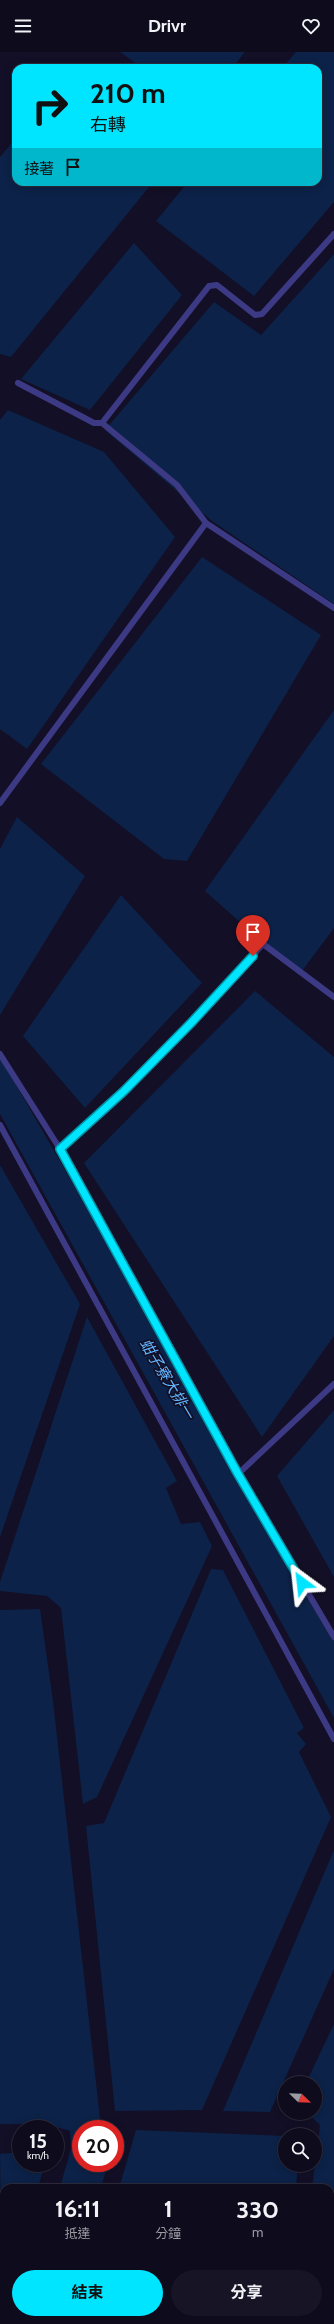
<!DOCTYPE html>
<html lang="zh-TW">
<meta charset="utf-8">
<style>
:root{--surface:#0e0b1c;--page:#171425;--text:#f1f3f6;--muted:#9b9ba3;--line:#2e2b3b;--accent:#00e5ff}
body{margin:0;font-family:Cabin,"Noto Sans TC",sans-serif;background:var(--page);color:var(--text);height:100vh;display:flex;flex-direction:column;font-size:15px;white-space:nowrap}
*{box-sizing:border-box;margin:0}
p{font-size:13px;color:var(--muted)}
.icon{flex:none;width:22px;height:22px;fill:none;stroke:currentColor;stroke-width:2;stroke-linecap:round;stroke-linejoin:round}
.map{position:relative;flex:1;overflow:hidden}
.drawer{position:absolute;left:0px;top:2132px;width:334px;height:140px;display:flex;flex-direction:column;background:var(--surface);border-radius:12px 12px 0 0;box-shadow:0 2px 10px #0003,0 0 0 1px var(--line)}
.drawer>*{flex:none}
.guide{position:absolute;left:12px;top:12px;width:310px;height:122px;border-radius:12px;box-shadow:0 2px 10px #0003,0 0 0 1px var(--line);background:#00e5ff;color:#111;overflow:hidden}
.needle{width:26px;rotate:113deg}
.controls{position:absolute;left:278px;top:2024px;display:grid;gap:8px}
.controls a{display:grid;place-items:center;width:44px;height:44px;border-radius:50%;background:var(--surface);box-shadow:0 2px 10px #0003,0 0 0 1px var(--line);font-size:20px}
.speed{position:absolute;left:12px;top:2068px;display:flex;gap:8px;font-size:20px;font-weight:700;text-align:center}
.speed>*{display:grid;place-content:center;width:52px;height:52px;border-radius:50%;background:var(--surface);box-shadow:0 2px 10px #0003,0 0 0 1px var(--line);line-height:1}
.speed small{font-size:10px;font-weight:400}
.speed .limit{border:6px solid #d22;background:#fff;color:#111}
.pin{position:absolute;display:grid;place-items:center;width:34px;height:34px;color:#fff;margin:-41px -17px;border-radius:50% 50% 50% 0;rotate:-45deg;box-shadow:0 0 4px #0007}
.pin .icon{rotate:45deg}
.me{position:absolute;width:44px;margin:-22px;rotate:330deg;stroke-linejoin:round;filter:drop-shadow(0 0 3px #0008)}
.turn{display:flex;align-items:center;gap:14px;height:84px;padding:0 12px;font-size:18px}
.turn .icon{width:52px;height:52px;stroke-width:2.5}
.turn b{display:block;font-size:28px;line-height:34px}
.then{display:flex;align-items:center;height:38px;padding:0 12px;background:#0003;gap:8px;font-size:15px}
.eta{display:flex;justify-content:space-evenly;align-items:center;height:68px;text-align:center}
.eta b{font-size:24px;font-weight:700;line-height:28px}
.action{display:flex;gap:8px;margin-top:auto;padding:8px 12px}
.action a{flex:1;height:46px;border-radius:24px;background:var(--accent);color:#111;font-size:16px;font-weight:700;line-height:46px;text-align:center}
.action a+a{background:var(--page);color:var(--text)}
header{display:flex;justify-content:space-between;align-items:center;height:52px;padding:0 12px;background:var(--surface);font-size:18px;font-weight:700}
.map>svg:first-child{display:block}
</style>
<header><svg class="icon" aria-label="menu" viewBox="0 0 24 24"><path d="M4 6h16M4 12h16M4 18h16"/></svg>Drivr<svg class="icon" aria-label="heart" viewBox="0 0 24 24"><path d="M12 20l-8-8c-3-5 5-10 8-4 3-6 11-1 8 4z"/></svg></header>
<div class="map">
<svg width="334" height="2272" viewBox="0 0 334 2272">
<rect width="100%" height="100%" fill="#130f26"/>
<path fill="#0c2248" d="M120 0H245L232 16H142Z
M296 0H334V150L254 244 156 169 188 130H318V16H282Z
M16 86V130H153L11 305 0 302V105Z
M134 191 182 243 90 358 21 327Z
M334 202V552L212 469 105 378 214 250 261 283Z
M8 358 104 400 175 485 27 697 0 677V368Z
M202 505 321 583 187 809 164 807 41 712Z
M334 658V876L299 923 205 839Z
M17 765 85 824 0 963V797Z
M121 843 202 931 85 1056 23 984Z
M255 939 334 1005V1284L262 1385 84 1111Z
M0 1005 334 1585V1666L0 1062Z
M0 1113 80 1252 0 1485Z
M87 1265 177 1429 166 1436 181 1472 200 1470 212 1494 97 1745 83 1752 61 1556 47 1544 0 1539V1530Z
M334 1358V1525L277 1424Z
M211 1517 223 1518 304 1676 297 1681 306 1692 299 1700 331 1765 202 2058 115 2059 86 1774 104 1771Z
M40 1557 53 1649 101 2075 112 2077H81V2111H108L101 2136H60L71 2096 70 2079 46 2072H0V1558Z
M334 1798V1917L270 2060 223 2059Z
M334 1972V2139H330V2136H312L320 2073 308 2061H315V2031H306Z
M136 2078 285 2084V2113H298L296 2136H119Z
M21 2100V2111H45L38 2136H4V2253L2 2262 0 2102Z
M24 2268H64L63 2272H22Z
M81 2268H263L247 2272H80Z"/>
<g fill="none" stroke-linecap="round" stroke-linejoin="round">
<path stroke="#3d3a85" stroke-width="6" d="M18 331 94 371H102L209 234 217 233 255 263 262 262 334 182
M206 471 334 556
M0 751 206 471 177 433 102 371
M0 1002 60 1097 238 1422 334 1585
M0 1073 334 1687
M60 1097C132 1032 198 964 263 892L334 945
M238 1422 334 1332"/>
</g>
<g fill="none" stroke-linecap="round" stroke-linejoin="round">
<defs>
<path id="route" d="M253 904 191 971 124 1039 60 1097 238 1422 302 1531"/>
</defs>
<use href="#route" stroke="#0095a6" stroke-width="10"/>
<use href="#route" stroke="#00e5ff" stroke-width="7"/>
</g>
<g text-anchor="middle" stroke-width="3.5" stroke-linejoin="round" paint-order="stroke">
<g font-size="15" font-style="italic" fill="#62b6ff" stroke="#130f26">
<text transform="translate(167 1327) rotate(59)" y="5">蚶子寮大排一</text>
</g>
</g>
</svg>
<div class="controls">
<a><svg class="needle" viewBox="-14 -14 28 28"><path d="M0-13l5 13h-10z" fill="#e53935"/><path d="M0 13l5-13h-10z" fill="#9b9ba3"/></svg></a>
<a><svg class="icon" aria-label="search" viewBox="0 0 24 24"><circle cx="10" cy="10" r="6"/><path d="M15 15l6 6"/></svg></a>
</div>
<div class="speed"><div>15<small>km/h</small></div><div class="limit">20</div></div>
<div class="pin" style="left:253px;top:904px;background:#d93025"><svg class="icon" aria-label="arrive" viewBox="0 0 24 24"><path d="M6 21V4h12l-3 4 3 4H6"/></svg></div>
<svg class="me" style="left:302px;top:1531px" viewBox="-20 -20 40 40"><path d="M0-17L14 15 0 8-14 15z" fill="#00e5ff" stroke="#fff" stroke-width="4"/></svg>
<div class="guide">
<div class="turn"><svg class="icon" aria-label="right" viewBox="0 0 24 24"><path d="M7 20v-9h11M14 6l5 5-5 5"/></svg><div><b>210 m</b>右轉</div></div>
<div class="then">接著<svg class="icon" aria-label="arrive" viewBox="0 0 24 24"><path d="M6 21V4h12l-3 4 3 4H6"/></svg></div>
</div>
<section class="drawer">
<div class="eta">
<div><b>16:11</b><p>抵達</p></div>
<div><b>1</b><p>分鐘</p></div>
<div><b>330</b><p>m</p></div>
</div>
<div class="action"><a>結束</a><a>分享</a></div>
</section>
</div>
